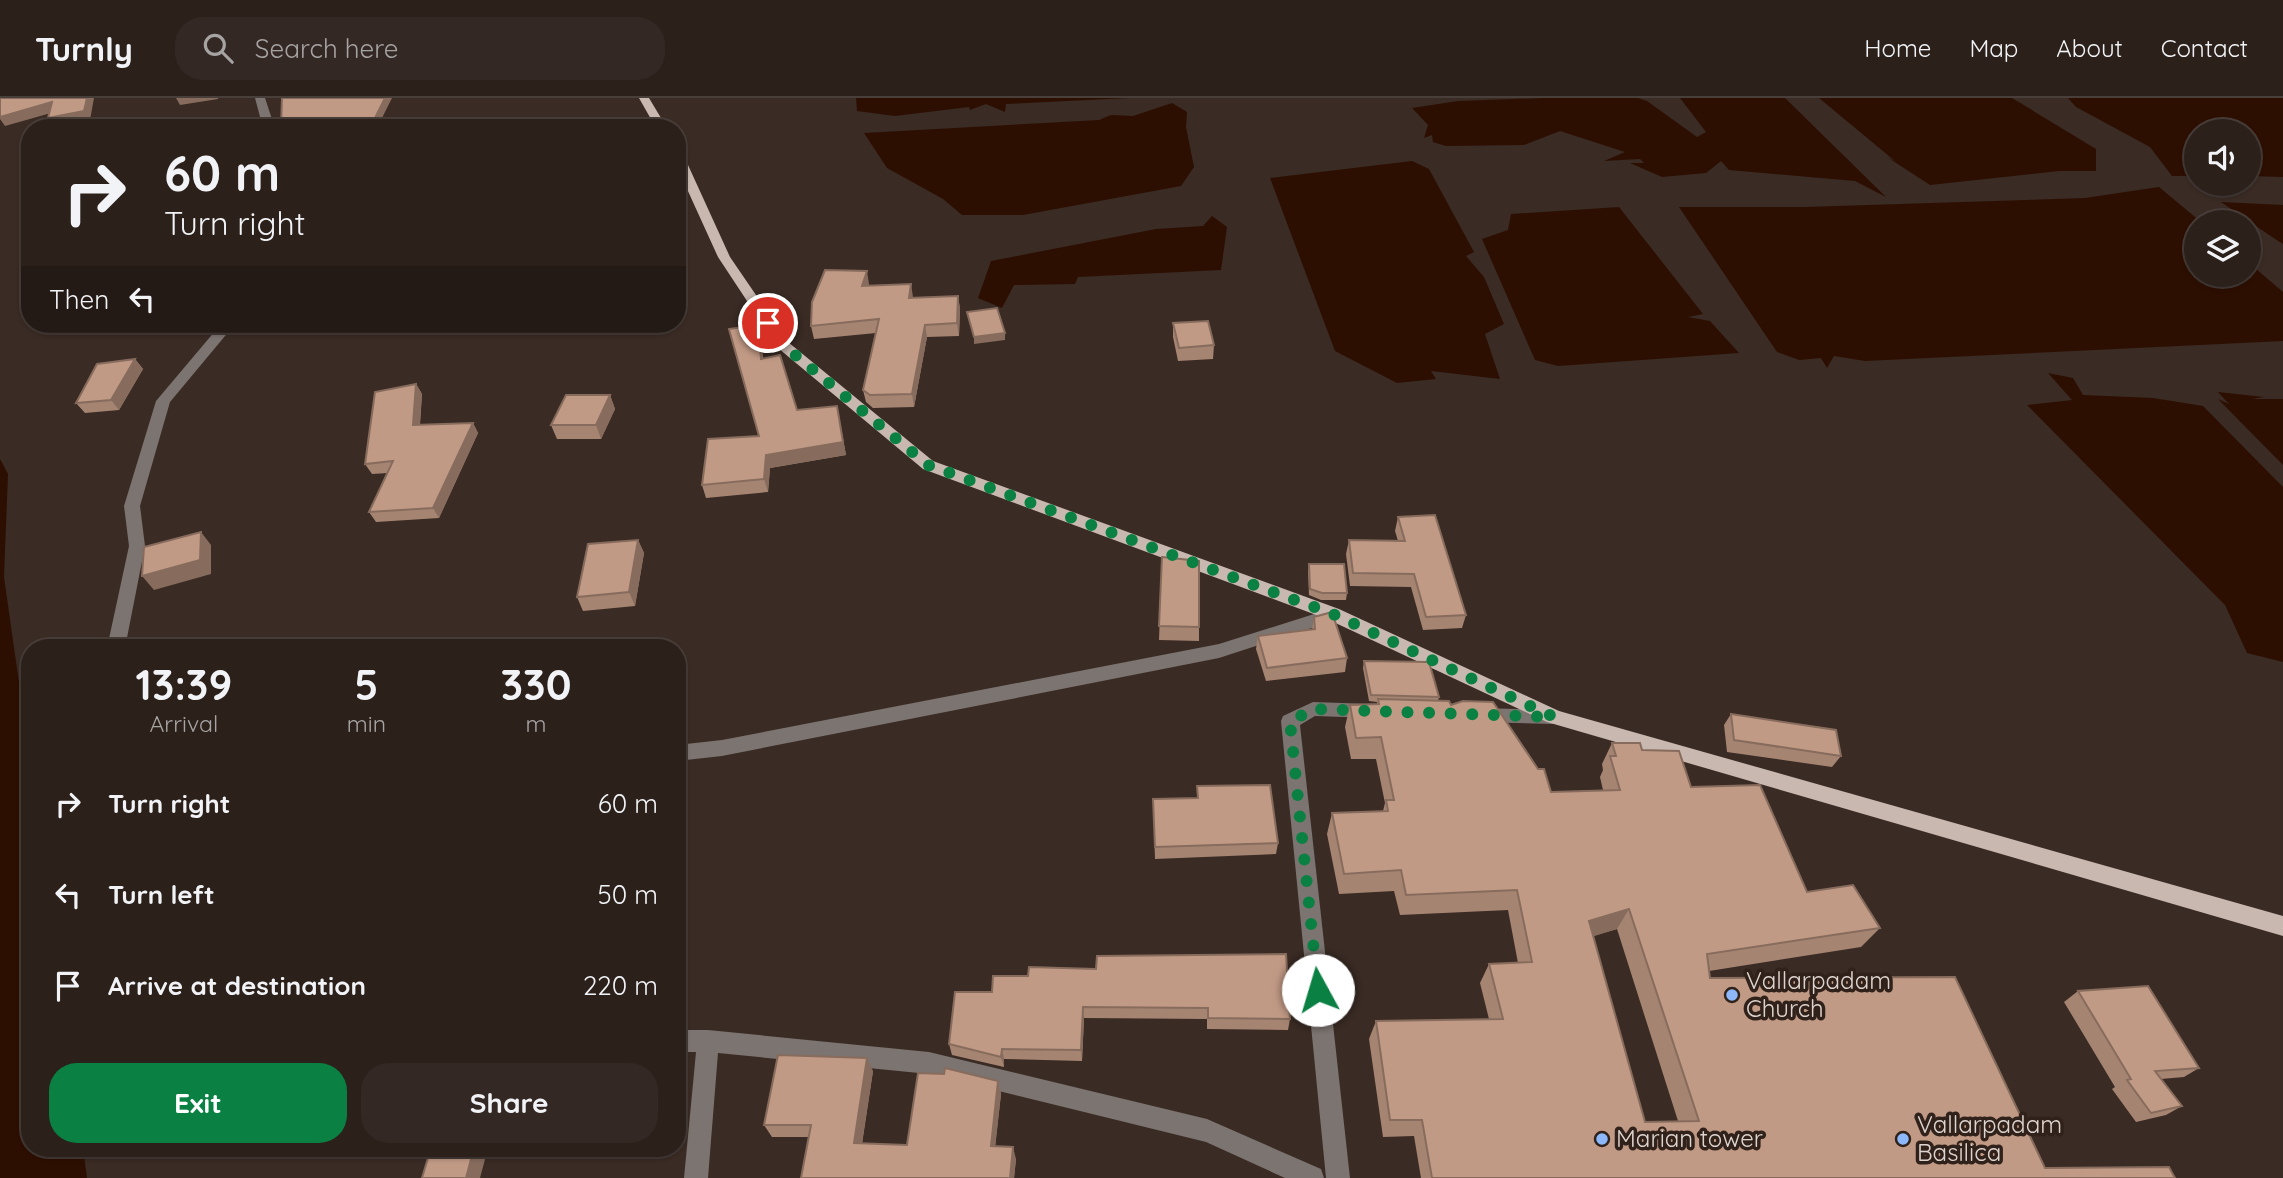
<!DOCTYPE html>
<style>
:root{--surface:#2c201b;--page:#342824;--text:#f1f3f6;--muted:#a6a3a3;--line:#483e3a;--accent:#0b8043}
body{margin:0;font-family:Quicksand,sans-serif;background:var(--page);color:var(--text);height:100vh;display:flex;flex-direction:column;font-size:26px;white-space:nowrap}
*{box-sizing:border-box;margin:0}
p{font-size:23px;color:var(--muted)}
.icon{flex:none;width:38px;height:38px;fill:none;stroke:currentColor;stroke-width:2;stroke-linecap:round;stroke-linejoin:round}
.map{position:relative;flex:1;overflow:hidden}
.side{position:absolute;left:21px;top:541px;width:665px;height:518px;display:flex;flex-direction:column;background:var(--surface);border-radius:28px;box-shadow:0 2px 5px #0004,0 0 0 2px var(--line)}
.side>*{flex:none}
.hud{position:absolute;left:21px;top:21px;width:665px;height:214px;border-radius:28px;box-shadow:0 2px 5px #0004,0 0 0 2px var(--line);background:#2c201b;color:var(--text);overflow:hidden}
.tools{position:absolute;left:2184px;top:21px;display:grid;gap:14px}
.tools a{display:grid;place-items:center;width:77px;height:77px;border-radius:50%;background:var(--surface);box-shadow:0 2px 5px #0004,0 0 0 2px var(--line);font-size:35px}
.pin{position:absolute;display:grid;place-items:center;width:60px;height:60px;color:#fff;margin:-30px;border:4px solid #fff;border-radius:50%;box-shadow:0 2px 7px #0007}
.me{position:absolute;width:77px;margin:-38px;rotate:354deg;stroke-linejoin:round;filter:drop-shadow(0 0 5px #0008)}
.turn{display:flex;align-items:center;gap:24px;height:147px;padding:0 28px;font-size:32px}
.turn .icon{width:91px;height:91px;stroke-width:2.5}
.turn b{display:block;font-size:49px;line-height:60px}
.then{display:flex;align-items:center;height:66px;padding:0 28px;background:#0003;gap:14px;font-size:26px}
.eta{display:flex;justify-content:space-evenly;align-items:center;height:119px;text-align:center}
.eta b{font-size:42px;font-weight:700;line-height:49px}
.button{display:flex;gap:14px;margin-top:auto;padding:14px 28px}
.button a{flex:1;height:80px;border-radius:28px;background:var(--accent);color:#fff;font-size:28px;font-weight:700;line-height:80px;text-align:center}
.button a+a{background:var(--page);color:var(--text)}
ul{padding:0;list-style:none}
li{display:flex;align-items:center;gap:21px;height:91px;padding:0 28px}
li div{flex:1}
li b{display:block;font-size:26px}
li em{font-style:normal}
header{display:flex;align-items:center;gap:42px;box-sizing:border-box;height:98px;padding:0 35px;background:var(--surface);border-bottom:2px solid var(--line)}
header strong{font-size:33px}
nav{display:flex;gap:38px;margin-inline-start:auto;font-size:24px}
.search{width:490px;height:63px;background:var(--page);display:flex;align-items:center;gap:18px;box-sizing:border-box;padding:0 24px;border-radius:28px;color:var(--muted);font-size:26px}
.map>svg:first-child{display:block}
</style>
<header>
<strong>Turnly</strong>
<div class="search"><svg class="icon" aria-label="search" viewBox="0 0 24 24"><circle cx="10" cy="10" r="6"/><path d="M15 15l6 6"/></svg>Search here</div>
<nav><a>Home</a><a>Map</a><a>About</a><a>Contact</a></nav>
</header>
<div class="map">
<svg width="2283" height="1080" viewBox="0 0 2283 1080">
<rect width="100%" height="100%" fill="#3a2b24"/>
<path fill="#2d0f01" d="M856 0H1129L1006 6 1005 14 986 6 970 12 969 9 895 18 857 13Z
M1543 0H1638L1647 3 1697 39 1706 34 1680 0H1785L1886 99 1855 83 1729 72 1721 63 1706 75 1662 79 1630 65H1644L1640 61 1604 63 1625 54 1560 33 1524 47 1446 48 1433 44 1432 37 1424 40 1428 27 1412 10 1458 3Z
M1819 0H2012L2096 51V73H2059L1930 87 1887 59 1895 63Z
M2068 0H2283V79L2249 78V33H2196V78H2172L2150 49 2076 9Z
M1172 5 1187 14 1186 29 1194 69 1181 88 1023 117H962L943 101 887 70 864 35 1099 22 1111 17 1133 18Z
M1412 63 1429 71 1474 154 1466 158 1484 179 1504 226 1485 236 1500 281 1431 273 1436 281 1397 285 1335 253 1270 80Z
M2159 89 2201 124H2196V177H2249V165L2283 194V243L1865 263 1834 258 1827 270 1821 260 1799 262 1777 254 1679 109H1805L2085 100Z
M2221 104 2283 107V146L2275 141Z
M1619 109 1703 216 1688 219 1710 223 1739 255 1558 268 1535 262 1482 141 1508 132 1511 116Z
M1212 118 1227 129 1221 172 1078 179 1075 186 1014 187 1002 210 978 200 991 163 1156 131 1203 128Z
M2048 275 2073 280 2083 297 2153 300 2203 308 2283 389V564L2247 555 2225 507 2027 307 2072 302Z
M2218 294 2264 299 2252 301H2283V367L2218 301 2229 306Z
M0 361 8 376 4 479 30 662V1050H83L87 1080H0Z"/>
<g fill="none" stroke-linecap="round" stroke-linejoin="round">
<path fill="#7c7470" fill-rule="evenodd" d="M255 0H265L275 30H263Z
M221 226H235L170 304 140 408 145 448 125 550H107L129 448 124 408 156 303Z
M1333 510 1342 516 1339 521 1219 560 722 658 677 663V647L722 642 1219 546Z
M1313 604 1372 606 1379 608 1381 613 1379 618 1372 620 1315 618 1300 627 1350 1080H1326L1281 623 1283 618Z
M1480 610 1554 612 1561 614 1563 619 1561 624 1554 626 1480 624 1473 622 1471 617 1473 612Z
M677 932H708L929 954 1207 1021 1321 1071 1324 1080H1285L1206 1044 929 976 718 955 708 1080H684L696 954H677Z"/>
<path fill="#c8b8b0" fill-rule="evenodd" d="M639 0H649L667 30H656Z
M677 53 683 56 730 159 788 244 933 363 1339 511 1559 613 2283 818V838L1547 624 1327 521 923 371 778 250 718 159 677 69Z"/>
</g>
<path fill="#a68472" fill-rule="evenodd" d="M869 186V188L913 200 958 198 960 211 959 238 927 239 914 309 873 310 866 304 863 292 876 235 814 241 811 228Z
M1173 225 1214 247 1213 261 1178 263 1173 239Z
M761 240 763 261 797 312 837 308 846 357 770 370 768 394 706 400 702 387 759 338Z
M135 261 143 271 119 312 85 315 76 305Z
M416 286 422 296 420 327 473 325 478 335 439 420 376 424 369 414 388 375 372 376 365 366Z
M610 297 615 311 601 341H557L551 327Z
M1398 419 1466 517 1462 530 1423 532 1411 489 1350 488 1346 456 1349 442 1398 443 1395 433Z
M638 442 644 455 635 508 583 513 577 499Z
M1162 459 1199 529V543L1159 542Z
M1309 466 1347 495 1346 502H1321L1309 497 1308 473Z
M1314 519 1347 560 1345 574 1266 583 1256 551 1258 538 1312 532Z
M1364 563 1439 599 1438 603 1451 607 1551 694 1603 692 1600 679 1603 672 1602 666 1612 645 1642 652 1691 689 1807 794 1880 830 1861 849 1709 873 1710 880 2045 1070 2175 1080H1421L1414 1038 1383 1039 1369 941 1376 923 1489 921 1480 885 1489 866 1518 865 1508 812 1400 817 1394 793 1339 796 1327 736 1332 715 1383 713 1385 705 1376 661H1351L1345 629 1350 607 1377 606V604L1369 603 1363 570ZM1617 831 1678 1023 1645 1024 1593 838Z
M1731 616 1841 658 1832 669 1727 654 1724 627Z
M1197 688 1278 745 1276 756 1155 761 1153 701 1197 700Z
M993 878 1290 921 1288 932 1207 931V921L1084 920 1082 963 1004 961V969L952 957 949 946 992 894Z
M2078 893 2199 970 2184 979 2161 981 2182 1008 2166 1017 2136 1024 2112 991 2115 989 2064 904Z
M873 973 862 1046 907 1047 998 983 1001 996 995 1049 1016 1061 1014 1080 809 1039H772L764 1027Z"/>
<path fill="#876c5d" d="M87 0H94L90 22 54 28 48 20Z
M176 0H218V1L180 7Z
M385 0H392L377 30H370Z
M52 4 58 13 5 28 0 21V19Z
M867 173 869 186 865 200 862 188Z
M911 186 913 199 911 213 909 200Z
M958 198 960 211 959 238 957 225Z
M758 227 761 240 765 274 761 261Z
M925 227 927 239 914 309 912 296Z
M1005 235V242L974 246V239Z
M135 261 143 271 119 312 111 302Z
M416 286 422 296 419 337 413 327Z
M610 297 615 311 601 341 596 327Z
M837 308 846 357 770 370 768 394 764 381 766 357Z
M473 325 478 335 439 420 433 410Z
M201 434 211 447V476L154 492 142 478Z
M638 442 644 455 635 508 629 494Z
M1629 811 1617 831 1578 843 1589 823Z
M1083 909 1084 920 1082 963 1081 952Z
M1002 951 1004 961V969L1001 959Z
M867 960 873 973 860 1058 854 1045Z
M998 983 1001 996 994 1060 991 1048Z
M1013 1049 1016 1061 1014 1080H1010Z
M474 1050H488L480 1080H466Z"/>
<path fill="#c19a85" stroke="#876c5d" stroke-width="2" fill-rule="evenodd" d="M0 0H87L84 13 48 20 52 4 0 19Z
M282 0H385L370 30H281Z
M825 172 867 173 862 188 911 186 909 200 958 198 957 225 925 227 912 296 870 297 863 292 879 221 811 228 812 204Z
M997 210 1005 235 974 239 967 214Z
M1208 223 1214 247 1179 250 1173 225Z
M758 227 761 261 780 257 797 312 837 308 843 344 766 357 764 381 702 387 708 341 759 338 729 231Z
M135 261 111 302 76 305 97 266Z
M416 286 413 327 473 325 433 410 369 414 393 363 365 366 375 294Z
M566 297H610L596 327H551Z
M1435 417 1466 517 1426 519 1414 476 1353 475 1349 442 1405 443 1398 419Z
M201 434 200 462 142 478 144 449Z
M638 442 629 494 577 499 588 446Z
M1162 459 1199 463V529L1159 528Z
M1309 466H1344L1347 495H1322L1310 491Z
M1332 514 1347 560 1267 570 1258 538 1315 531 1314 519Z
M479 545V550H455Z
M1364 563 1429 564 1439 599 1371 597Z
M1378 601 1449 603 1451 607 1463 603 1493 604 1538 671H1544L1551 694 1620 692 1610 658H1616L1612 645H1640L1642 652 1679 653 1691 689 1760 687 1807 794 1853 787 1880 830 1707 856 1710 880 1955 879 2045 1070 2169 1069 2175 1080H1432L1422 1022H1390L1376 923 1503 921 1489 866 1532 864 1517 792 1406 797 1401 772 1344 776 1332 715 1388 713 1386 702H1394L1381 639 1356 640 1350 607 1379 606ZM1629 811 1699 1023 1645 1024 1589 823Z
M30 614V633L25 634Z
M1731 616 1836 632 1841 658 1734 642Z
M1270 687 1278 745 1155 749 1153 701 1198 700 1197 688Z
M1286 856 1290 921 1208 920V910L1083 909 1081 952 1002 951 1001 959 949 946 955 894H992L993 878H1028L1029 869 1096 871 1097 858Z
M2148 888 2199 970 2155 973 2182 1008 2151 1015 2127 982 2131 981 2078 893Z
M778 957 867 960 854 1045 907 1047 918 975 944 976 945 970 998 983 991 1048 1013 1049 1010 1080H801L811 1027H764Z
M431 1050H474L466 1080H422Z"/>
<g fill="none" stroke-linecap="round" stroke-linejoin="round">
<path stroke="#0b8043" stroke-width="12" stroke-dasharray="0 21.6" d="M768 225 783 247 928 367 1333 516 1554 619 1313 611 1290 624 1318 892"/>
</g>
<g fill="#8db9fc" stroke="#30221a" stroke-width="2.5">
<circle cx="1732" cy="897" r="7"/>
<circle cx="1602" cy="1041" r="7"/>
<circle cx="1903" cy="1041" r="7"/>
</g>
<g text-anchor="middle" stroke-width="7" stroke-linejoin="round" paint-order="stroke">
<g font-size="24" fill="#ded4cf" stroke="#30221a" text-anchor="start">
<text x="1746" y="891">Vallarpadam<tspan x="1746" dy="28">Church</tspan></text>
<text x="1917" y="1035">Vallarpadam<tspan x="1917" dy="28">Basilica</tspan></text>
<text x="1616" y="1049">Marian tower</text>
</g>
</g>
</svg>
<div class="tools">
<a><svg class="icon" aria-label="sound" viewBox="0 0 24 24"><path d="M4 9h4l5-4v14l-5-4H4zM17 9q2 3 0 6"/></svg></a>
<a><svg class="icon" aria-label="layers" viewBox="0 0 24 24"><path d="M12 4l9 5-9 5-9-5zM3 14l9 5 9-5"/></svg></a>
</div>
<div class="pin" style="left:768px;top:225px;background:#d93025"><svg class="icon" aria-label="arrive" viewBox="0 0 24 24"><path d="M6 21V4h12l-3 4 3 4H6"/></svg></div>
<svg class="me" style="left:1318px;top:892px" viewBox="-20 -20 40 40"><circle r="19" fill="#fff"/><path d="M0-13L10 11 0 6-10 11z" fill="#0b8043"/></svg>
<div class="hud">
<div class="turn"><svg class="icon" aria-label="right" viewBox="0 0 24 24"><path d="M7 20v-9h11M14 6l5 5-5 5"/></svg><div><b>60 m</b>Turn right</div></div>
<div class="then">Then<svg class="icon" aria-label="left" viewBox="0 0 24 24"><path d="M17 20v-9H6M10 6l-5 5 5 5"/></svg></div>
</div>
<section class="side">
<div class="eta">
<div><b>13:39</b><p>Arrival</p></div>
<div><b>5</b><p>min</p></div>
<div><b>330</b><p>m</p></div>
</div>
<ul>
<li><svg class="icon" aria-label="right" viewBox="0 0 24 24"><path d="M7 20v-9h11M14 6l5 5-5 5"/></svg><div><b>Turn right</b></div><em>60 m</em></li>
<li><svg class="icon" aria-label="left" viewBox="0 0 24 24"><path d="M17 20v-9H6M10 6l-5 5 5 5"/></svg><div><b>Turn left</b></div><em>50 m</em></li>
<li><svg class="icon" aria-label="arrive" viewBox="0 0 24 24"><path d="M6 21V4h12l-3 4 3 4H6"/></svg><div><b>Arrive at destination</b></div><em>220 m</em></li>
</ul>
<div class="button"><a>Exit</a><a>Share</a></div>
</section>
</div>
